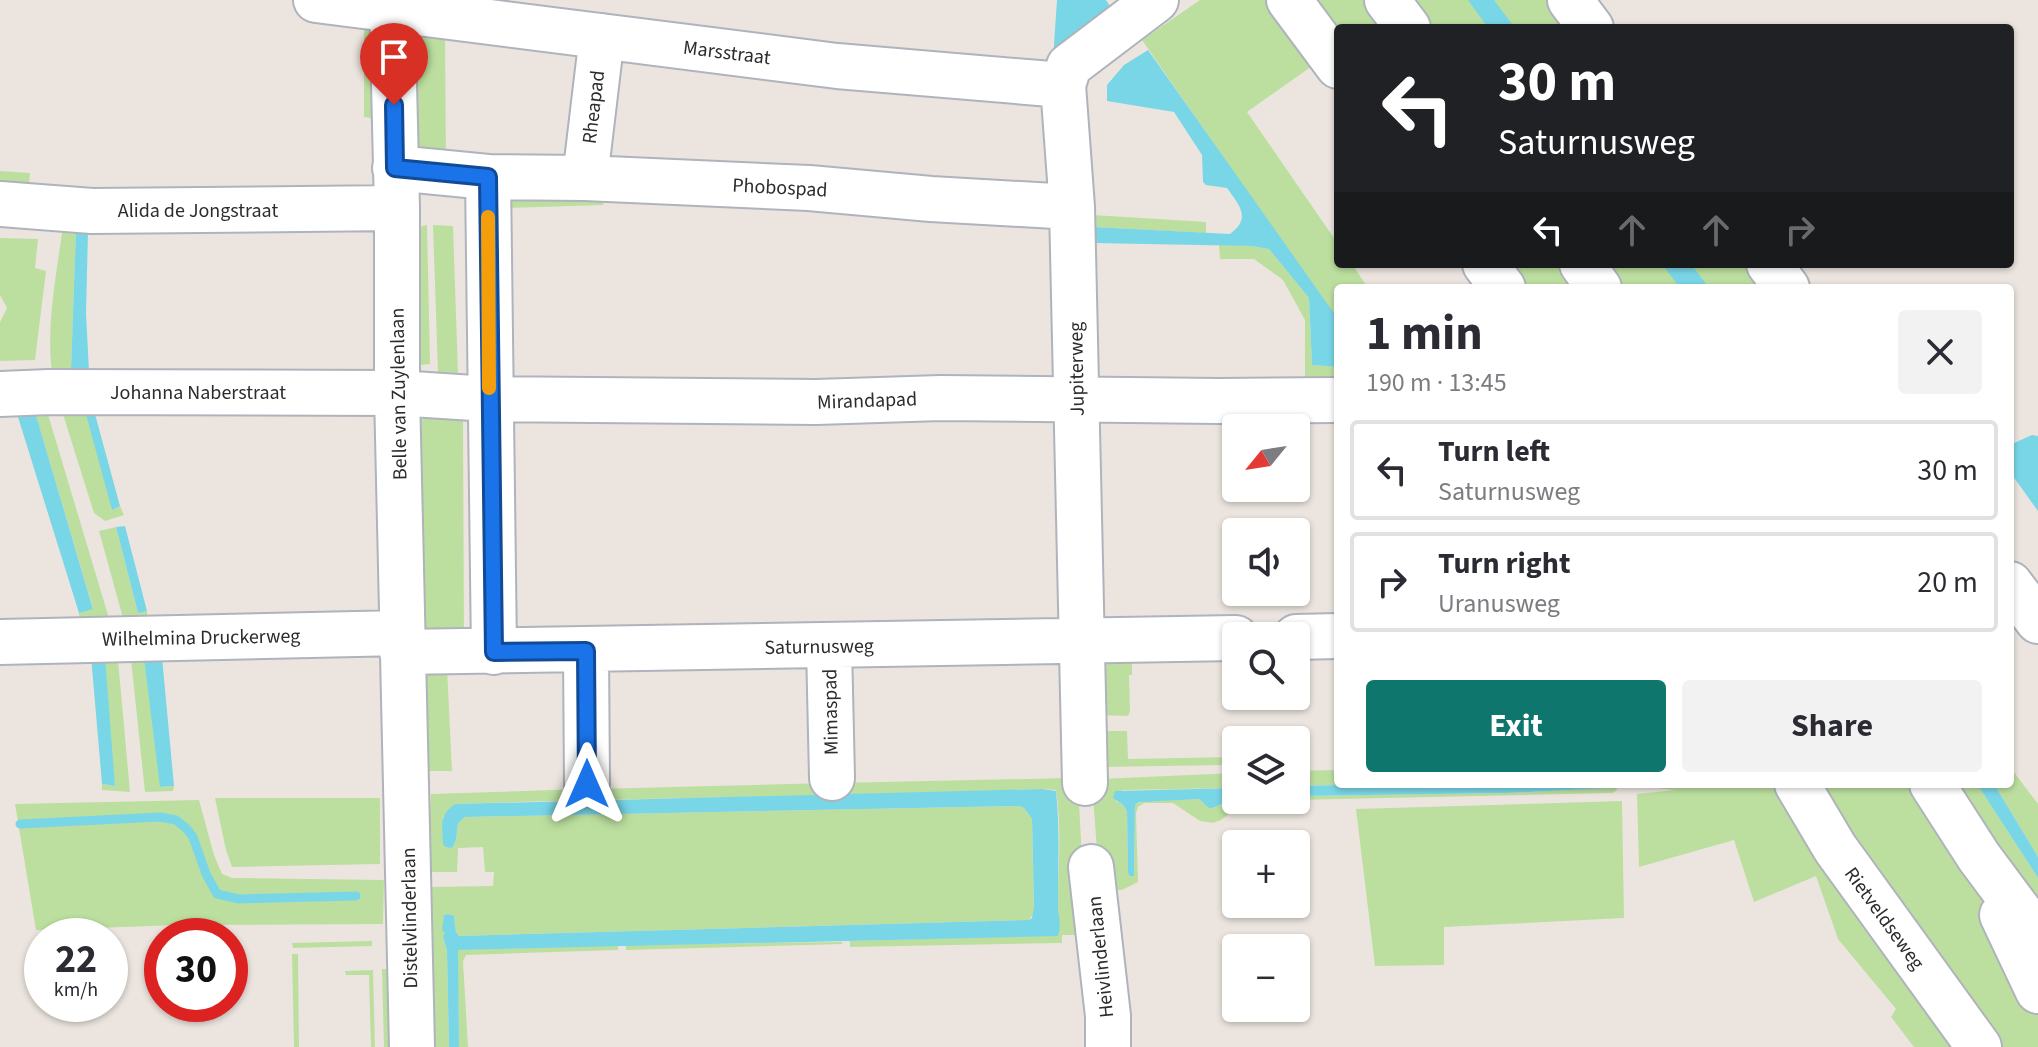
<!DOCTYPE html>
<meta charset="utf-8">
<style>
:root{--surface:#fff;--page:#f2f2f3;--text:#2b2b33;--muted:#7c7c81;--line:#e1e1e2;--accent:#0f766e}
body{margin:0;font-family:"Source Sans 3",sans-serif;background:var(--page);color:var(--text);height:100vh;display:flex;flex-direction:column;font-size:30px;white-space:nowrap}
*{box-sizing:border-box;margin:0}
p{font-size:26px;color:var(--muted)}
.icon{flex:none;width:44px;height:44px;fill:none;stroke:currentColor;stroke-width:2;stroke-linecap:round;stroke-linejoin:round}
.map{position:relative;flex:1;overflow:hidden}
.drawer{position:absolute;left:1334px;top:284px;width:680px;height:504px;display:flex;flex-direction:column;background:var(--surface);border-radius:8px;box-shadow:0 2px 6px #0004}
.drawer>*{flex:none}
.top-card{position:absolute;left:1334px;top:24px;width:680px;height:244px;border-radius:8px;box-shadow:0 2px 6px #0004;background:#202124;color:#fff;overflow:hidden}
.needle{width:52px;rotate:240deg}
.fabs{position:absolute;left:1222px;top:414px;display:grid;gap:16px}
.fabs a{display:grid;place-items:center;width:88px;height:88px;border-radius:8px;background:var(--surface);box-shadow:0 2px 6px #0004;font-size:40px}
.speed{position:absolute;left:24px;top:918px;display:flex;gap:16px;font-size:40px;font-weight:700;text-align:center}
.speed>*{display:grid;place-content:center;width:104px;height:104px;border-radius:50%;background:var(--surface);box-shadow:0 2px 6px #0004;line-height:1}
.speed small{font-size:20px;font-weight:400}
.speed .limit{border:12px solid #d22;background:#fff;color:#111}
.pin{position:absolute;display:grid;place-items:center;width:68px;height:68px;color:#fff;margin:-82px -34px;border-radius:50% 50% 50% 0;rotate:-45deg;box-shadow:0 0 8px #0007}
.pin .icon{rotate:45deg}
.me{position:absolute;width:88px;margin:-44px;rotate:0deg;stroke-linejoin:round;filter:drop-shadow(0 0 6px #0008)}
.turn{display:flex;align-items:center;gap:28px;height:168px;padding:0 32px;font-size:36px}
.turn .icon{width:104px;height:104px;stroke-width:2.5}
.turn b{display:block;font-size:56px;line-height:68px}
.lanes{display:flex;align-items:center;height:76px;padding:0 32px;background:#0003;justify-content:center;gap:40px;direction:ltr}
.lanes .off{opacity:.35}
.round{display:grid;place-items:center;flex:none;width:84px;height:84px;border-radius:8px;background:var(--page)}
.headline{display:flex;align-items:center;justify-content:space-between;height:136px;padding:0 32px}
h1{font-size:48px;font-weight:700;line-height:60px}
.action{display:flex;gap:16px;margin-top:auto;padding:16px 32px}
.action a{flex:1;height:92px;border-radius:8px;background:var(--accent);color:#fff;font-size:32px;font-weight:700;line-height:92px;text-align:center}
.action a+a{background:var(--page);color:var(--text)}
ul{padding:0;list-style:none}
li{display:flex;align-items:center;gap:24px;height:100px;margin:0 16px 12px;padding:0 16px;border:4px solid var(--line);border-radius:8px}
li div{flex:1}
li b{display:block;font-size:30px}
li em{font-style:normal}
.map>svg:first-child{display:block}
</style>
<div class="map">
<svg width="2038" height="1047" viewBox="0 0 2038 1047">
<rect width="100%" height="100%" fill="#ece5df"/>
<path fill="#bcdf9f" d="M1200 0H1268L1315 64 1247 112 1338 244V264H1352L1368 288H1338V323L1142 40Z
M1309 0H1364L1383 28H1338V40Z
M1400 0H1554L1575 28H1422Z
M364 20 376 21 380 119 364 117Z
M418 36 445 39 446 161H418Z
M0 171 30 173 28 193 0 191Z
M501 189 605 193 603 205 505 208Z
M1093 215 1206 222V233L1094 227Z
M427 225 430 364 419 365 418 227Z
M433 225 453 226 458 373 438 372Z
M63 226 76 230 71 369 89 371 54 386C44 334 56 278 63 226Z
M0 238 38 239 35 268 46 271 35 360 0 361V322L7 308 0 295Z
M1219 245 1251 246 1269 249 1309 298 1312 365 1338 367V385H1305V320L1283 280 1254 259H1220Z
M1502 264H1556L1574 288H1519Z
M1598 264H1749L1767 288H1616Z
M91 399 112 510 120 506 124 515 105 521 94 513 61 408Z
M44 401 108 615 110 630 80 632 79 613 93 608 35 413 18 417 13 405Z
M463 416 464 639 422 642 420 419H455Z
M116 527 138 613 147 611 148 630 126 629 99 531Z
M160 646V787L174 786 173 791 145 792 130 650Z
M91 648 117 649 130 792 102 790V784L115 786Z
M1132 653V675H1129L1130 711 1128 716 1096 715 1104 654Z
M447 668 452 771H423L421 672Z
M1107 731H1127L1128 759 1231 757V761L1226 765 1101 767 1097 732Z
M2010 767 2038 804V857L1994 784H2010Z
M1338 770V784H1389L1296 786V771Z
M1236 773V788L1122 790 1116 801 1123 805 1127 811 1128 873 1134 875 1135 805 1144 800 1199 799C1218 817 1218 801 1236 798V800H1296V796L1508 793 1608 788H1612L1614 784H1619L1616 791 1612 793 1246 801 1221 820 1213 823 1200 821 1173 803H1144L1138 807 1136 813 1138 882 1122 890H1113L1098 865 1092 782 1098 779Z
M1068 778 1078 783 1086 935H1062V943L850 947V941L1058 935C1061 925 1058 915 1058 904 1058 867 1062 827 1056 790L1042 789 838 795V783Z
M828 783 829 795 593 800 592 789Z
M1652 784 1660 785 1709 784V787L1743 784H1788L1964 1047H1914L1891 1017 1896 1009 1838 939 1816 876 1754 902 1734 840 1639 867 1637 794 1676 790 1654 788Z
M1810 784H1910L2001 928 2038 1012V1047H1988Z
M1949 784H1977L2038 878V924Z
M583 789 584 800 455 804 443 817V843L453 847 456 840 458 823 465 817 1019 806 1024 808 1032 819 1034 913 1029 920 459 936 456 932 454 916 448 914 444 915 445 933 443 936 447 951 449 1047H433L430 887 493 886 494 872H485L483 847 458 848 457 872H430L429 839 431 794Z
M215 798H380V864L232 867 226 850Z
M199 800 214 855 222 874 232 878 384 880 383 924 180 925 36 930 15 804Z
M1622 801 1624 918 1444 927V965L1375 966 1356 809Z
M372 941V946L293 948 292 943Z
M842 942V944L626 950V945Z
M618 945V950L466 955 463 961 468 1047H459L457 950Z
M292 954H298L299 1047H294Z
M382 969 397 970 398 1047H384Z
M373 970 375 1047H371L369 975H346L345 971Z"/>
<path fill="#79d6e7" d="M1057 0H1106L1115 13 1053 59Z
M1468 0H1494L1515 28H1488Z
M1148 50 1338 319V367L1312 365 1309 298 1269 249 1251 246 1093 243 1094 227 1230 234C1252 218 1239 205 1227 188L1206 185 1203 182 1202 155 1174 112 1107 101V85L1124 65Z
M76 230 88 232 86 313 89 371 71 369Z
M1662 264H1691L1709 288H1680Z
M92 403 120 506 112 510 84 407Z
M35 412 93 609 79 613 18 417Z
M2032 435 2038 436V511L2010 472V448L2014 443Z
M125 526 147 611 138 613 116 527Z
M91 656 105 657 115 786 102 784Z
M162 657 174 786 160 787 144 658Z
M1389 784H1614L1612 788H1608L1508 793 1296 796V786Z
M1977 784H1994L2038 857V878Z
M1236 788V798C1225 798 1222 808 1209 808L1199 799 1139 802 1135 805 1134 876H1130L1128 873 1127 811 1123 805 1113 798 1115 791Z
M1042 789 1056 791C1060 828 1058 867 1058 905 1058 915 1062 925 1058 936L458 950 459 1047H449L447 951 443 936 445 933 442 930 444 915 448 914 454 916 456 932 459 936 1029 920 1032 918 1034 907 1032 819 1024 808 1019 806 465 817 458 823 456 840 453 847 449 848 444 846 443 843C442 825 439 815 455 804Z"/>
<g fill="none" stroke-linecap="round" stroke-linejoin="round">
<path stroke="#79d6e7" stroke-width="9" d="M20 824 160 817 176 820 187 829 193 837 206 874 217 894 239 899 356 896"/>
<defs>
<path id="minor" d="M316 0 837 66 1063 85
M392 0 397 208V393L412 1047
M1289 0 1338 66
M1387 0 1408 28
M1570 0 1591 28
M395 168 488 177 494 652
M488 177 585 178 809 188 931 199 1072 207
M585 178 602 36
M0 204 92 211 397 208
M1485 264 1503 288
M1582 264 1599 288
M1769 264 1787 288
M0 394 49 392 397 393 489 399 816 402 941 398 1218 401 1338 400
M2010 584 2038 621
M1296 637 1338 636
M0 642 402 633
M829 646 832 778
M586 651 587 784
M402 652 1236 638
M1085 783 1072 207 1063 85 1069 66 1156 0
M1797 784 1835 848 1979 1047
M1932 784 1979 857 2026 920 2038 940
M1091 867 1108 1016V1047
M2002 915 2038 991"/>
</defs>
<use href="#minor" stroke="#afb3bb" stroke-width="48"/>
<use href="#minor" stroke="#fff" stroke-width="44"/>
</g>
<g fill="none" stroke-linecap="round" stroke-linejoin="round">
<defs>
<path id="route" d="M394 105 395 168 488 177 494 652 586 651 587 784"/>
</defs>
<use href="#route" stroke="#114b97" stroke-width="20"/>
<use href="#route" stroke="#1a73e8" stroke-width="14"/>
<path stroke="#f59e0b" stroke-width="14" d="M488 217 489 388"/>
</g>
<g text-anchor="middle" stroke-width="6" stroke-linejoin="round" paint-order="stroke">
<g font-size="20" fill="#2c2c2c" stroke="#fff">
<text transform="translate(727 52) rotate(7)" y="7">Marsstraat</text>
<text transform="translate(593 107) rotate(-83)" y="7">Rheapad</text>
<text transform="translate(780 187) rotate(3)" y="7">Phobospad</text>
<text x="198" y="217">Alida de Jongstraat</text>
<text transform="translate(1076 369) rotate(-91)" y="7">Jupiterweg</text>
<text x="198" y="399">Johanna Naberstraat</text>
<text transform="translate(398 394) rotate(-91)" y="7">Belle van Zuylenlaan</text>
<text transform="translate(867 400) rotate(-2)" y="7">Mirandapad</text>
<text transform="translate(201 637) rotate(-1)" y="7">Wilhelmina Druckerweg</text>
<text transform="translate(819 646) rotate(-1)" y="7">Saturnusweg</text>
<text transform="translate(830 712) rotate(-91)" y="7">Mimaspad</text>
<text transform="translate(409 918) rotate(-91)" y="7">Distelvlinderlaan</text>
<text transform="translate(1885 918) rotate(54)" y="7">Rietveldseweg</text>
<text transform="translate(1100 957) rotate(-96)" y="7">Heivlinderlaan</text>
</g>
</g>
</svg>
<div class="fabs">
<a><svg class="needle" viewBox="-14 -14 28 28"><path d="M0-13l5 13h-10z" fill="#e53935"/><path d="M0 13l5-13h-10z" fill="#7c7c81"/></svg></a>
<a><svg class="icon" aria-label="sound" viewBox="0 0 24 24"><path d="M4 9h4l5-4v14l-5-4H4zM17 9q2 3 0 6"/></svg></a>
<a><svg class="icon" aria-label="search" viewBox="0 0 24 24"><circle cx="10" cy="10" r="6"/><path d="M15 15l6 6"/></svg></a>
<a><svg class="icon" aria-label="layers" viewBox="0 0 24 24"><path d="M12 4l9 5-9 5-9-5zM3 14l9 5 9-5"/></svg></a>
<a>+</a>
<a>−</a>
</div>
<div class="speed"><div>22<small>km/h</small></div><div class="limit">30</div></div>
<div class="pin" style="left:394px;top:105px;background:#d93025"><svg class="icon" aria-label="arrive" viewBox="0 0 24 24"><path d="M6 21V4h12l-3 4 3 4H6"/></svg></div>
<svg class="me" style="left:587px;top:784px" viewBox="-20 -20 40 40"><path d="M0-17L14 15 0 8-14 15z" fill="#1a73e8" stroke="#fff" stroke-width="4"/></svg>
<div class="top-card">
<div class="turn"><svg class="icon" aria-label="left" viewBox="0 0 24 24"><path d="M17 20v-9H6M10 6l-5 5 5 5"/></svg><div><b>30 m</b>Saturnusweg</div></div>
<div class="lanes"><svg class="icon" aria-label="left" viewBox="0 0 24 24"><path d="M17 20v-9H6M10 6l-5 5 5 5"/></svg><svg class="icon off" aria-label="ahead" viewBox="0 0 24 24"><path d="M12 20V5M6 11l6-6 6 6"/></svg><svg class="icon off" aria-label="ahead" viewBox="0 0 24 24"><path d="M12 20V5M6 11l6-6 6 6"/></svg><svg class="icon off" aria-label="right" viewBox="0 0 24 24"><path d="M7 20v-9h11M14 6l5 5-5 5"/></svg></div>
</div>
<section class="drawer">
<div class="headline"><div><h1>1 min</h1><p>190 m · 13:45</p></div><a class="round"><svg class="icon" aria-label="close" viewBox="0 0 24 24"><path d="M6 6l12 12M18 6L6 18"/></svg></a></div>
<ul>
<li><svg class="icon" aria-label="left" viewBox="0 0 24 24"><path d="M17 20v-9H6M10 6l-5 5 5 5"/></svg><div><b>Turn left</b><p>Saturnusweg</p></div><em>30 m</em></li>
<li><svg class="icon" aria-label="right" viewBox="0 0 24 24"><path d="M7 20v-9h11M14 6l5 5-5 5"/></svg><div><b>Turn right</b><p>Uranusweg</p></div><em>20 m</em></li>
</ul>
<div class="action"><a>Exit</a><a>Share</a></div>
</section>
</div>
